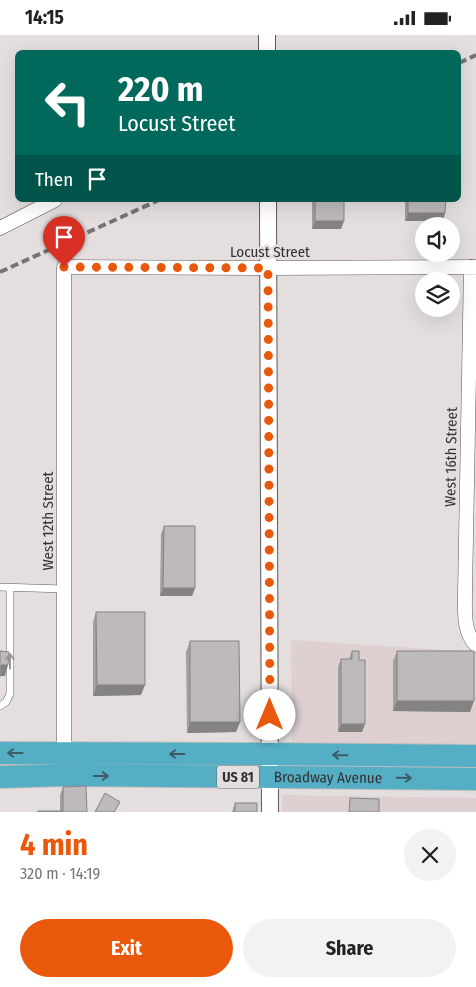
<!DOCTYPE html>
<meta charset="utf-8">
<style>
:root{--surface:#fff;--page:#f2f2f2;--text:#222;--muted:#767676;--accent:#ea580c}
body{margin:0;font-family:"Fira Sans Condensed",sans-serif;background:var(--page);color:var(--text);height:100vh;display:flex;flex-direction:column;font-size:19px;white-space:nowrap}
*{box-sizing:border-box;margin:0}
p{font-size:16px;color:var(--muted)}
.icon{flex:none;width:28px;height:28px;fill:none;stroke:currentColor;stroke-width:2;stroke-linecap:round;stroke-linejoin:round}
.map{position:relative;height:777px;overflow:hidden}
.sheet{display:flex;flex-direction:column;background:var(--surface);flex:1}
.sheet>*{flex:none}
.top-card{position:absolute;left:15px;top:15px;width:446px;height:152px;border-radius:8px;box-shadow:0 5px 20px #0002;background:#00695c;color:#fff;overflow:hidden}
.fabs{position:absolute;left:415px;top:182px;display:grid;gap:10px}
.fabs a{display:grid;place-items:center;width:45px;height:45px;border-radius:50%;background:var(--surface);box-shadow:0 5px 20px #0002;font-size:25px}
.pin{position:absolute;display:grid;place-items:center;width:42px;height:42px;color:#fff;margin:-51px -21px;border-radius:50% 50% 50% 0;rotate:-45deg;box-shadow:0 0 5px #0007}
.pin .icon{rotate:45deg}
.me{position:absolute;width:55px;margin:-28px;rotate:0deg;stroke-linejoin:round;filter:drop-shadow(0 0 4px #0008)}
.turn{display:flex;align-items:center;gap:18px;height:105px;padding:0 20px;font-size:22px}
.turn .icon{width:65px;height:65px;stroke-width:2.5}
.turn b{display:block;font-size:35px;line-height:42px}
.then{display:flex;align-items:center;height:48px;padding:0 20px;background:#0003;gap:10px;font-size:19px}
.round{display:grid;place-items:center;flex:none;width:52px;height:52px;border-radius:26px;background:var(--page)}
.overview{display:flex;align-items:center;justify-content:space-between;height:85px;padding:0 20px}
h1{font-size:30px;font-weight:700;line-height:38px;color:var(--accent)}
.action{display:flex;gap:10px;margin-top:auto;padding:10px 20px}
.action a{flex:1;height:58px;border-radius:30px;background:var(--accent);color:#fff;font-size:20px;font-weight:700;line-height:58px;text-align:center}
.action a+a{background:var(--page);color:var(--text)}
.status{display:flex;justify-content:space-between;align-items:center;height:35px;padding:0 25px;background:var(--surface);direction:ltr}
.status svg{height:14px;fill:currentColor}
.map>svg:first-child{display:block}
</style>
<div class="status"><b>14:15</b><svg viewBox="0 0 49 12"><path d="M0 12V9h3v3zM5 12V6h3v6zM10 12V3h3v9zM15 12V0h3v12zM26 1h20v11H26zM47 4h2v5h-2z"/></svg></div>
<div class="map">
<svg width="476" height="777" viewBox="0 0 476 777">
<rect width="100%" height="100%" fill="#e4dedf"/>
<path fill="#decfd1" d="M291 605 476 617V715L292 710Z
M282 760 476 763V777H282Z"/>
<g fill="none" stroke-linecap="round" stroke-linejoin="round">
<defs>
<path id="service" d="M0 552 64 554
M0 671 6 667 10 659V553"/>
<path id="minor" d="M0 193 55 165
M471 232 465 558C465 576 463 597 476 610
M64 725V232L268 233 476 232"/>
<path id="tertiary" d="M267 0V18
M268 165 270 777"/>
<g id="trunk">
<path d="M0 718 270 719 476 721"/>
<path id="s1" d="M0 742 64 740 476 744"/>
</g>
</defs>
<use href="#service" stroke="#5d5859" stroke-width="8"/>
<use href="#minor" stroke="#5d5859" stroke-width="15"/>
<use href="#tertiary" stroke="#5d5859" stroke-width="18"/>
<use href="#trunk" stroke="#bdbdbd" stroke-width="24"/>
<use href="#service" stroke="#fff" stroke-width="7"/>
<use href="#minor" stroke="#fff" stroke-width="14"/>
<use href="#tertiary" stroke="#fff" stroke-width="16"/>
<use href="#trunk" stroke="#54aec4" stroke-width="22"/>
<path stroke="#767374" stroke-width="4" stroke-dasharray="8 4" stroke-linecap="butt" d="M459 28 476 20
M0 237 159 165"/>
</g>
<path fill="#a39fa0" d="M312 165H344L341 194H312Z
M405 165H446L443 186H405Z
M164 491 195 553 192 561H160L161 499Z
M96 577 141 660 93 661V587Z
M190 606 240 687 236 697 187 698 186 617Z
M352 616 362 697H338V632L341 624H349Z
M397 616 470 677 393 676V626Z
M63 752 87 777 60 776V760Z
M235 768 257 777H232Z"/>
<path fill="#858282" d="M408 178H445L443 186H405Z
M315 186H344L341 194H312Z
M163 553H195L192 561H160Z
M1 630H8L5 641H0Z
M97 650H145L141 660 93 661Z
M397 666H474L470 677 393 676Z
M190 687H240L236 697 187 698Z
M341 689H365L362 697H338Z"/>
<path fill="#beb9ba" stroke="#858282" d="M315 165H344V186H315Z
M408 165H446L445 178H408Z
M164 491H195V553H163Z
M96 577H145V650H97Z
M190 606H239L240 687H190Z
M0 616 9 617 8 630H1V641H0Z
M352 616H359V625H365V689H341V624H352Z
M397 616H474V666H397Z
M86 751 87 777H38V776H63V752Z
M105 758 120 767 114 777H95Z
M350 763 379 764V777H349Z
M235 768H257V777H235Z"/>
<defs><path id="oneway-shaft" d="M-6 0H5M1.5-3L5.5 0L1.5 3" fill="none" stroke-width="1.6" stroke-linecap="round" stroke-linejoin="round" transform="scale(1.25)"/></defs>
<use stroke="#989898" href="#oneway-shaft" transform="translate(10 626) rotate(-90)"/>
<g stroke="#3e5c64">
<use href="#oneway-shaft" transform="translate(15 718) rotate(180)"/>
<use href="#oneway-shaft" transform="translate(177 719) rotate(-180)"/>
<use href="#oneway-shaft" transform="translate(340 720) rotate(-179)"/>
<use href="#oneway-shaft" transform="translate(101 741)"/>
<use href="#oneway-shaft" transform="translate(404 743) rotate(1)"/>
</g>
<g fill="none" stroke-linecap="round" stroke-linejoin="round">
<path stroke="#ea580c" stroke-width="9" stroke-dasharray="0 16.2" d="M64 232 268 233 270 680"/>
</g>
<g text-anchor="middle" stroke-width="5" stroke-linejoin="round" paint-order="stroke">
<rect fill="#e4dedf" stroke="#676465" stroke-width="1" x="217" y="730.5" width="42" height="23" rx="4"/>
<g font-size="14" font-weight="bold" fill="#323031">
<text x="238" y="747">US 81</text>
</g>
<g font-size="15" fill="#323031" stroke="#e4dedf">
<text x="270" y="222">Locust Street</text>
<text transform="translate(451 422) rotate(-89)" y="5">West 16th Street</text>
<text transform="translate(48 486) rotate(-90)" y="5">West 12th Street</text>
<text dy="5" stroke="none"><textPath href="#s1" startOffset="328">Broadway Avenue</textPath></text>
</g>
</g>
</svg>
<div class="fabs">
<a><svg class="icon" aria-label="sound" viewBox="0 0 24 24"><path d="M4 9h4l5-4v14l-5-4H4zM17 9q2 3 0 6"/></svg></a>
<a><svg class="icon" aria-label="layers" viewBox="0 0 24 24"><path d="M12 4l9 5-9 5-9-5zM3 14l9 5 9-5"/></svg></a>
</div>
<div class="pin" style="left:64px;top:232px;background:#d93025"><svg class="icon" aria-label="arrive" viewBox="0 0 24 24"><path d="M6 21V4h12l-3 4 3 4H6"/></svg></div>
<svg class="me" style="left:270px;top:680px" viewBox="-20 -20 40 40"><circle r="19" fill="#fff"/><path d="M0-13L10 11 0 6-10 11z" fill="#ea580c"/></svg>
<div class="top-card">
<div class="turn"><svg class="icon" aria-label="left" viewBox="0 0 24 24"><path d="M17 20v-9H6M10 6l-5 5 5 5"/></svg><div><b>220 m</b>Locust Street</div></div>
<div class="then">Then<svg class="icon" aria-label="arrive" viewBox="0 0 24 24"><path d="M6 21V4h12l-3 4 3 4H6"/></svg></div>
</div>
</div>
<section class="sheet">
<div class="overview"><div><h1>4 min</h1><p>320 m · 14:19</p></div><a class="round"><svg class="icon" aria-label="close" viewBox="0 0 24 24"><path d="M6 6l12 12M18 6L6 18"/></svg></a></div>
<div class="action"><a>Exit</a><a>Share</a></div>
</section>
